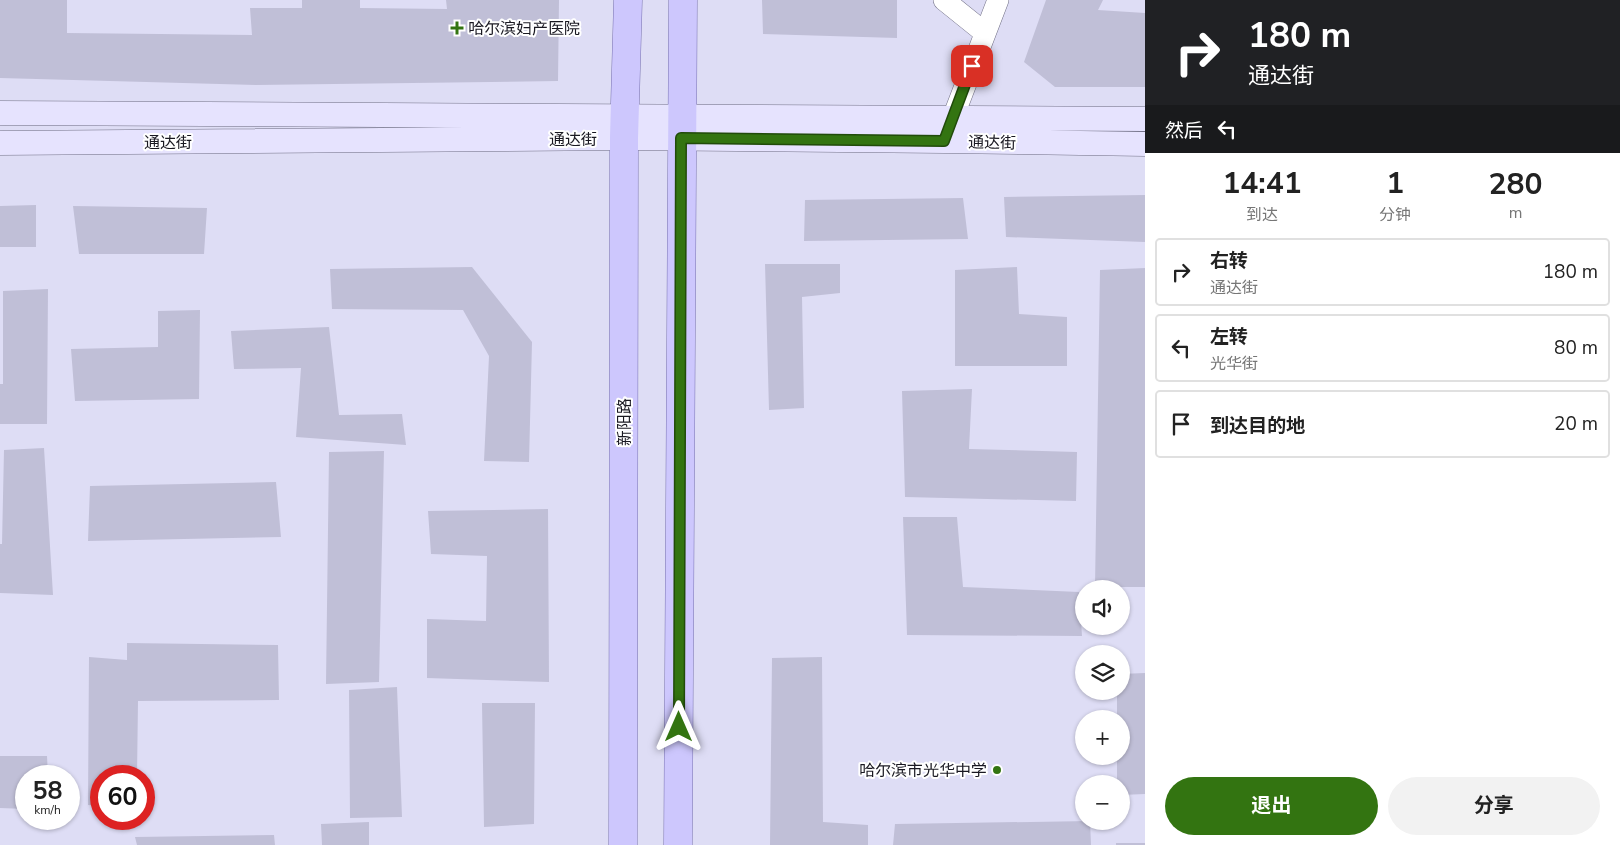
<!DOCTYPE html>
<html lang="zh">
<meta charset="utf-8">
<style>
:root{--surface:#fff;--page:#f2f2f2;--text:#222;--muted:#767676;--line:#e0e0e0;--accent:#337411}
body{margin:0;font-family:"Nunito Sans","Noto Sans SC",sans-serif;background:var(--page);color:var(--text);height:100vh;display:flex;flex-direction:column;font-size:19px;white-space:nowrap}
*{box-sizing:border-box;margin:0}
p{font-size:16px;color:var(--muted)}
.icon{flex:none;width:28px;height:28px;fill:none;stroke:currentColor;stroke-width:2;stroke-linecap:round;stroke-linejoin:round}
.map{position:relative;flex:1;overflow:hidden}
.sheet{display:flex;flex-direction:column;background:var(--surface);width:475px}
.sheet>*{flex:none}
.banner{background:#202124;color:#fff;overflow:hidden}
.fabs{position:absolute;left:1075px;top:580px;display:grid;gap:10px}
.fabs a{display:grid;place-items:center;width:55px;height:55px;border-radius:50%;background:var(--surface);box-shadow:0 1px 4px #0004;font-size:25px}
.speed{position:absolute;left:15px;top:765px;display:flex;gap:10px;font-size:25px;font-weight:700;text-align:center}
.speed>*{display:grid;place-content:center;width:65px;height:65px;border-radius:50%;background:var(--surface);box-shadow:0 1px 4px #0004;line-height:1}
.speed small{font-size:12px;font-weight:400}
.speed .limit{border:8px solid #d22;background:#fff;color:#111}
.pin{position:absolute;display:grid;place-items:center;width:42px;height:42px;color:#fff;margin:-21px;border-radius:10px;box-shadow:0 2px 8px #0006}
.me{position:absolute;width:55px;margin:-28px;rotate:0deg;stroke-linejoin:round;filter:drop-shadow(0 0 4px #0008)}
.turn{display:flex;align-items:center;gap:18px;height:105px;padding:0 20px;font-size:22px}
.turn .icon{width:65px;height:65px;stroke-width:2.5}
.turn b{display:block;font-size:35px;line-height:42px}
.then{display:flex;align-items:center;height:48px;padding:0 20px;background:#0003;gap:10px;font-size:19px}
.eta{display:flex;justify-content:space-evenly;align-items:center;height:85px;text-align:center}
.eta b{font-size:30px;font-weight:700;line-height:35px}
.button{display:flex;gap:10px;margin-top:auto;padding:10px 20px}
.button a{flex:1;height:58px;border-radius:30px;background:var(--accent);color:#fff;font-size:20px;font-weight:700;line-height:58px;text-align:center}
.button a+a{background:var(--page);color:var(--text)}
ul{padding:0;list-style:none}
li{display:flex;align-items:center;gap:15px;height:68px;margin:0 10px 8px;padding:0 10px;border:2px solid var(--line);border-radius:5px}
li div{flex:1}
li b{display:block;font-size:19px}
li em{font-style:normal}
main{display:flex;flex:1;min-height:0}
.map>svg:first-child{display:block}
</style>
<main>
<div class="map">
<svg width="1145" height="845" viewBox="0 0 1145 845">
<rect width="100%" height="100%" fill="#deddf5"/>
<path fill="#c0bfd7" d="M0 0H67V33L252 35 250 8H302V0H360V8L447 9 446 0H559L558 81 256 85 0 78Z
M762 0H897V38L763 34Z
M1046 0H1103L1098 10 1145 13V87H1055L1024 62Z
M1145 195V242L1006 237 1004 197Z
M963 198 968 239 804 241 805 200Z
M36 205V247H0V206Z
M73 206 207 208 204 254H79Z
M765 264H840V293L802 297 804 408 769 410Z
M472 267 532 342 529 462 484 461 489 356 463 310 332 309 330 269Z
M1017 267 1019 314 1067 317V366H955V270Z
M1145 268V587H1095L1100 270Z
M48 289 47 424H0V384H3V291Z
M200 310 199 399 75 401 71 349 158 347V311Z
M329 327 339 415 402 414 406 445 296 437 301 368 234 369 231 331Z
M972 389 969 449 1077 452 1076 501 905 497 902 391Z
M44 448 53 595 0 593V544H2L4 450Z
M384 451 379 682 326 684 329 452Z
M276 482 281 537 88 541 90 486Z
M548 509 549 682 427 678V619L486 621 487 556 431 554 428 511Z
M903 517H957L963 587 1079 592 1082 636 907 635Z
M127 643 278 645 279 700 138 701 137 776H101V806L88 805 89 657 127 660Z
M822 657 823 822 868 825V845H770L772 658Z
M1145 673V794L1121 795V784H1117V756H1121V719H1117V691H1121V674Z
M397 687 402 817 350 818 349 690Z
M482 703H535L534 824 484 827Z
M0 756H47L48 776H26V809L0 808Z
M1090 821 1091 845H893L895 824Z
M369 822V845H322L321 824Z
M274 835 275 845H137L135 837Z
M1116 843H1145V845H1116Z"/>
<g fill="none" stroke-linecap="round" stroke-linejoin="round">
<defs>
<path id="tertiary" d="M944 0 985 33
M947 133 998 0"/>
<path id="secondary" d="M0 113 1145 119
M0 143 624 138 944 141 1145 144"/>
<path id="primary" d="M623 845 624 138 628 0
M678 845 683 0"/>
</defs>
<use href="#tertiary" stroke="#706f85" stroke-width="22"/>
<use href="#secondary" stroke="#706f85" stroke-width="25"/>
<use href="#primary" stroke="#7872af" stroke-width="29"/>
<use href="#tertiary" stroke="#fff" stroke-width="21"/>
<use href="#secondary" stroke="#e6e3fe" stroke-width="24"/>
<use href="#primary" stroke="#cdc7fd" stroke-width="28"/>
</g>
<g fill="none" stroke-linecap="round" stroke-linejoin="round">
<defs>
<path id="route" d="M679 727 681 138 944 141 972 66"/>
</defs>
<use href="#route" stroke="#214b0b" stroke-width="12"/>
<use href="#route" stroke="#337411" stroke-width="9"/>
</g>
<g fill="#337411" stroke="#fff" stroke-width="2">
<path d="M454.5 20.5h5v5h5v5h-5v5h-5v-5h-5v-5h5z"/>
<circle cx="997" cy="770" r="5"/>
</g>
<g text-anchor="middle" stroke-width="4" stroke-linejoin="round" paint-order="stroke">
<g font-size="16" fill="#191821" stroke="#fff" text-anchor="start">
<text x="468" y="34">哈尔滨妇产医院</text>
<text x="987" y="776" text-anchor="end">哈尔滨市光华中学</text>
</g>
<g font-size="16" fill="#191821" stroke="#fff">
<text x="573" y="145">通达街</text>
<text x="168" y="148">通达街</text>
<text transform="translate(992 142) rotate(1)" y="6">通达街</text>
<text transform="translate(624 422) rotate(-90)" y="6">新阳路</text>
</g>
</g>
</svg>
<div class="fabs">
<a><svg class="icon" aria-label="sound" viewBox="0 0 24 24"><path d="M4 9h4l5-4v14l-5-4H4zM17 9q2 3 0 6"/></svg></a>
<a><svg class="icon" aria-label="layers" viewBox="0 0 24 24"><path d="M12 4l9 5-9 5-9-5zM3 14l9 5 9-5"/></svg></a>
<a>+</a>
<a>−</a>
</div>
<div class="speed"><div>58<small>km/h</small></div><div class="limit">60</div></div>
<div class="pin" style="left:972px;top:66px;background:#d93025"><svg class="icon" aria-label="arrive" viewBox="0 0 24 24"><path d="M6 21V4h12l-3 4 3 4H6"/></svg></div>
<svg class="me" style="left:679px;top:727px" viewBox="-20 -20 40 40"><path d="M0-17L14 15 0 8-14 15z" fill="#337411" stroke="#fff" stroke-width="4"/></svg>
</div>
<section class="sheet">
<div class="banner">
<div class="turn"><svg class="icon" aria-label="right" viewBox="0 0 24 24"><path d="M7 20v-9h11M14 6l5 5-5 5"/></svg><div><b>180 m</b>通达街</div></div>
<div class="then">然后<svg class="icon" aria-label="left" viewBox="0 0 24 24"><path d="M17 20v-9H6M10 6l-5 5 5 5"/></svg></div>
</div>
<div class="eta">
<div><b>14:41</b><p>到达</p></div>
<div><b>1</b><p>分钟</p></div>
<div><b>280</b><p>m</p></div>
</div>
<ul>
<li><svg class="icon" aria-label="right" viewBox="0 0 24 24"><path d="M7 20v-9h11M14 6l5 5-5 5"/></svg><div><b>右转</b><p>通达街</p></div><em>180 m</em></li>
<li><svg class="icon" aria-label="left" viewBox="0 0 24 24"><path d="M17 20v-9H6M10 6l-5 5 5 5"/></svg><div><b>左转</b><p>光华街</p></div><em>80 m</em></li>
<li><svg class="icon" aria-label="arrive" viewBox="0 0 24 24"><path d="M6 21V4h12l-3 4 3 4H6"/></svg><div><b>到达目的地</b></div><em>20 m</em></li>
</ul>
<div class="button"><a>退出</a><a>分享</a></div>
</section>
</main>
